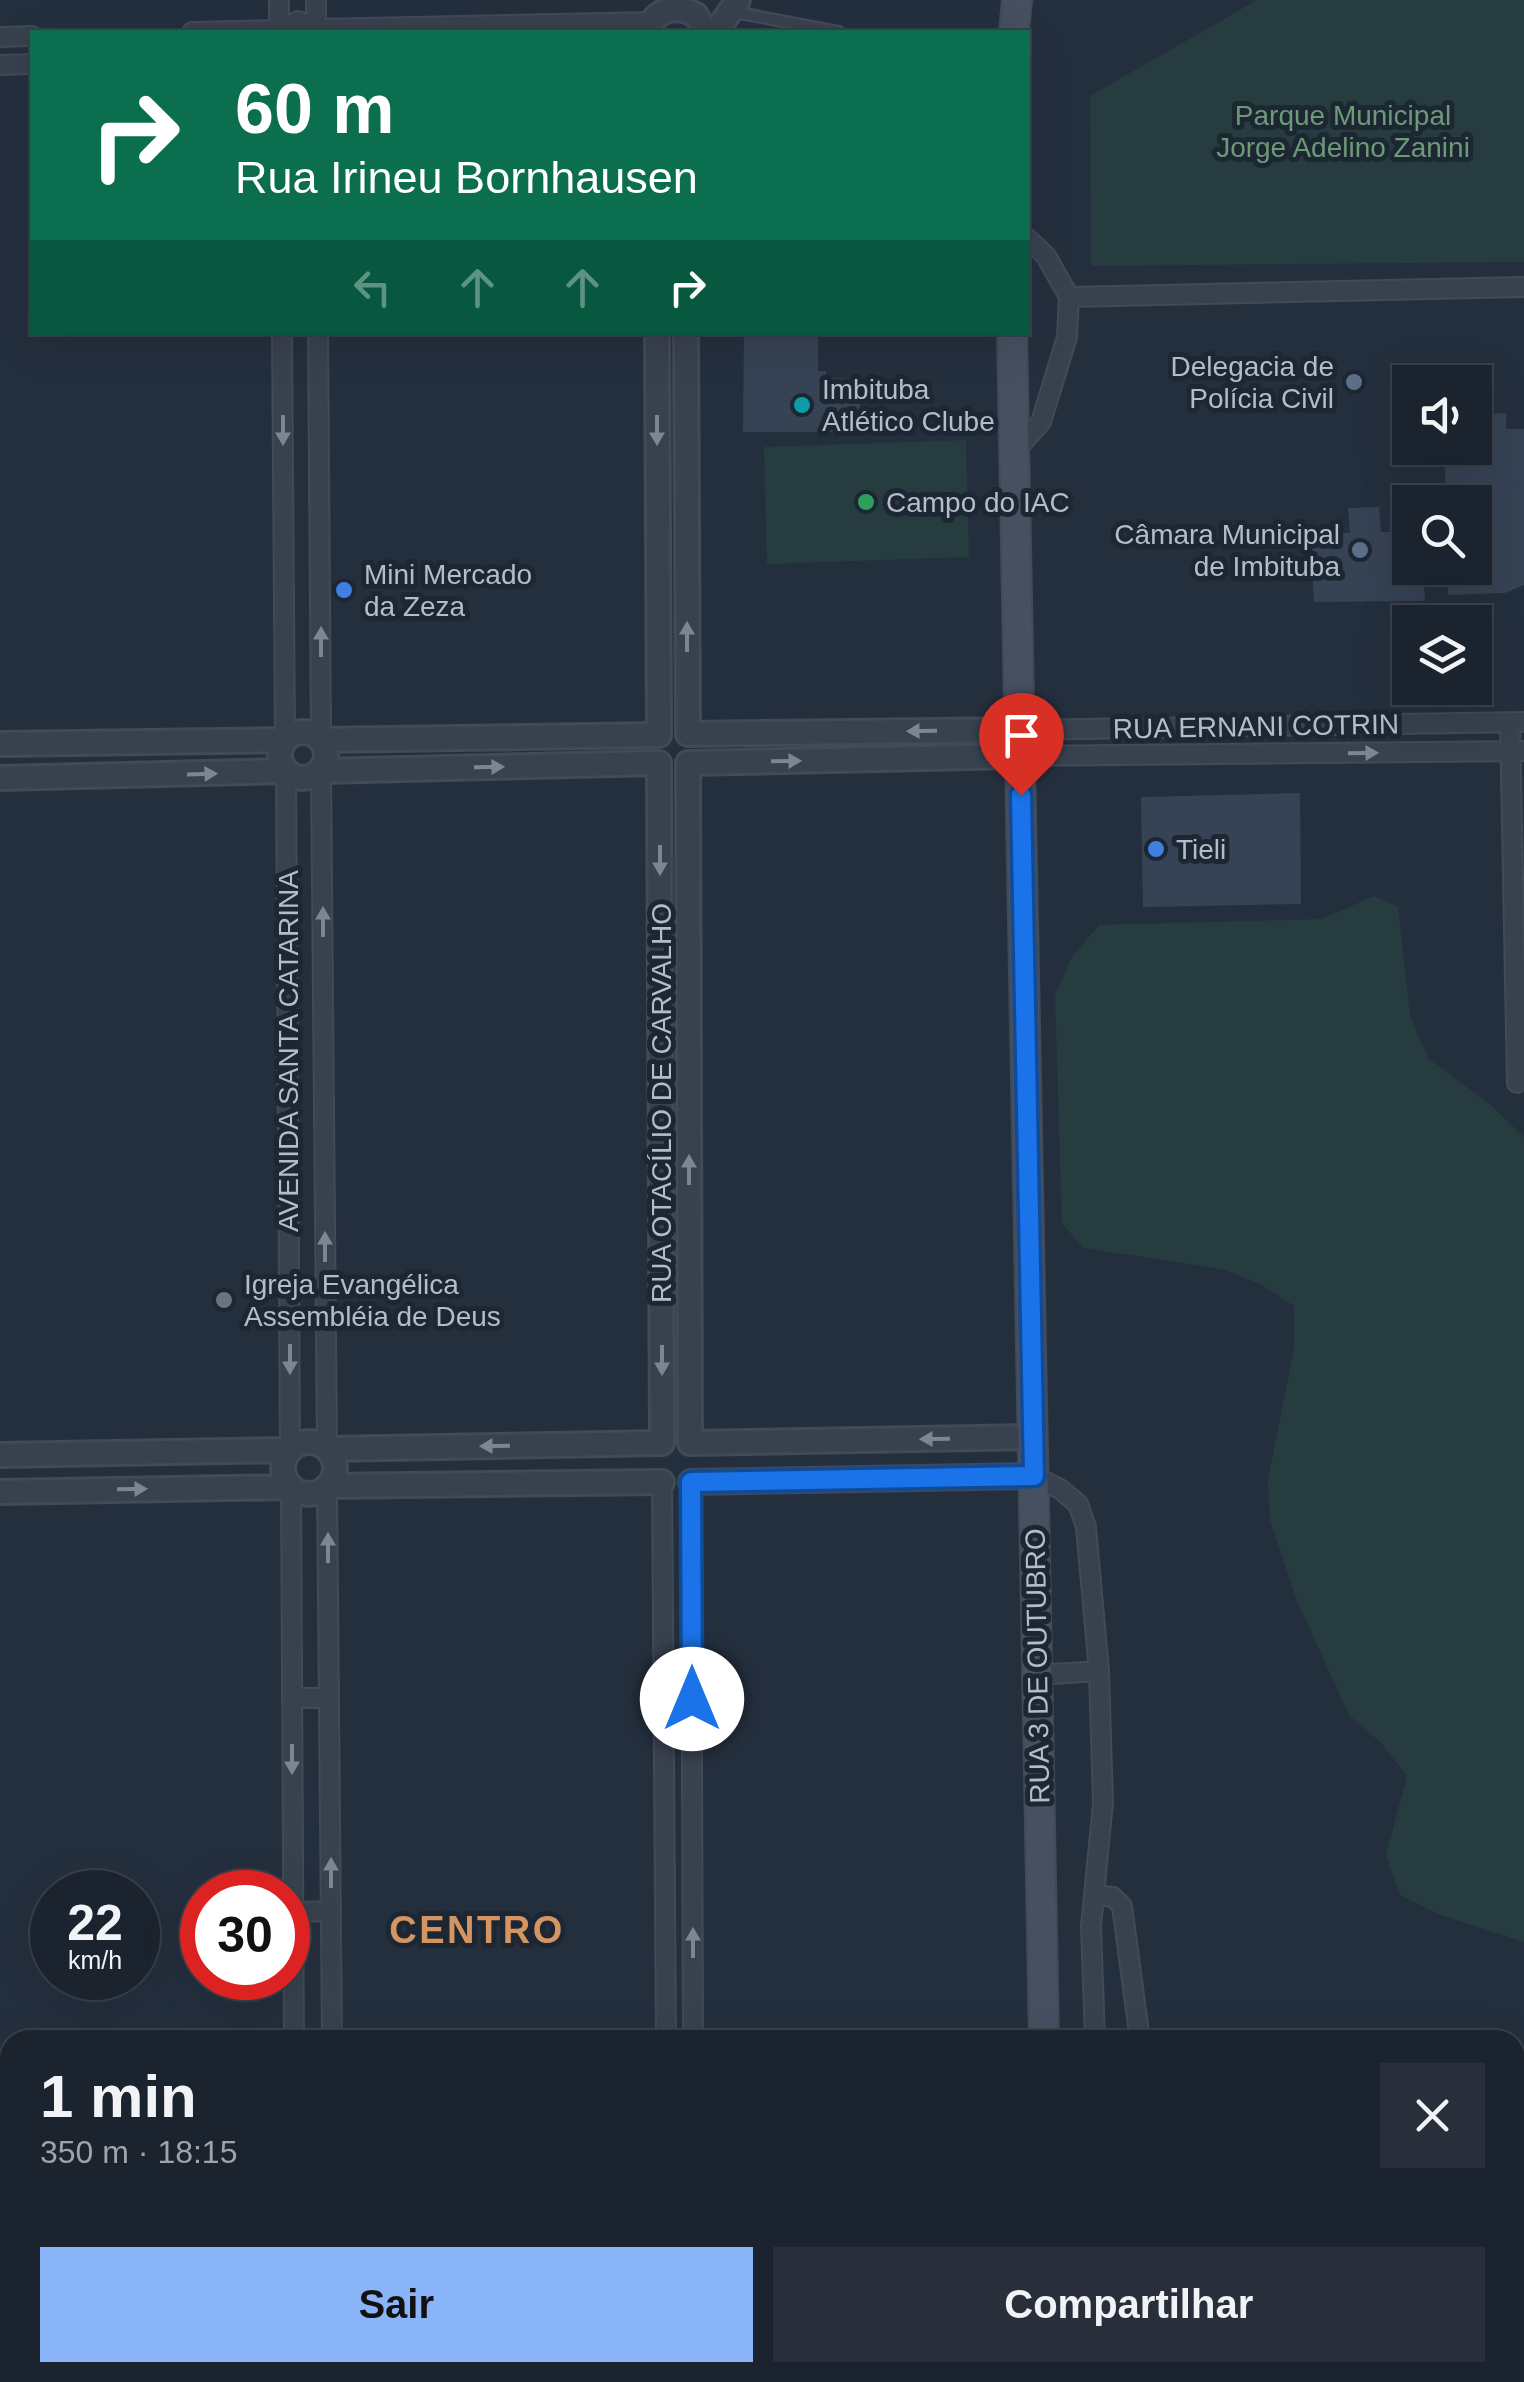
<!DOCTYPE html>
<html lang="pt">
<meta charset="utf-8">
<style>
:root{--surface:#1b232e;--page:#282f3a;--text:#f1f3f6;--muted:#a0a4aa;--line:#39404a;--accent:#8ab4f8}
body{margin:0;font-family:Helvetica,sans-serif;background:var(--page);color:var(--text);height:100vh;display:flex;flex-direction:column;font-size:38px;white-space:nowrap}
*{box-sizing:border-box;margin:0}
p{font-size:32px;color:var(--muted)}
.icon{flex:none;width:55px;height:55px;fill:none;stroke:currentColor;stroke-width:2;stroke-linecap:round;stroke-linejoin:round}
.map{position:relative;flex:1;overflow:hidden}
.side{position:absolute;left:0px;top:2030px;width:1525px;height:352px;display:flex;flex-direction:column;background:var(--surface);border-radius:30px 30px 0 0;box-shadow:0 10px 40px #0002,0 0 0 2px var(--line)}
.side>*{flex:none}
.guide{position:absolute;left:30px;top:30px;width:1000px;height:305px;border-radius:0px;box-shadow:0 10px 40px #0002,0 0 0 2px var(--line);background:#0b6e4f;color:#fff;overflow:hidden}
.fabs{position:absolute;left:1392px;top:365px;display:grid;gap:20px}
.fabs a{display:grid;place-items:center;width:100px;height:100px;border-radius:0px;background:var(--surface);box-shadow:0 10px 40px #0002,0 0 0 2px var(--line);font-size:50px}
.speed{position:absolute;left:30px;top:1870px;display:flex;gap:20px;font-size:50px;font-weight:700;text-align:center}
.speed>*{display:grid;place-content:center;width:130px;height:130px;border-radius:50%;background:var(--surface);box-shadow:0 10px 40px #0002,0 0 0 2px var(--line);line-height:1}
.speed small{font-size:25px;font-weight:400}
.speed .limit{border:15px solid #d22;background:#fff;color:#111}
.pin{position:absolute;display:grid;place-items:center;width:85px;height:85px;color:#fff;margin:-102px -42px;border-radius:50% 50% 50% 0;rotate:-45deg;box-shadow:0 0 10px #0007}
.pin .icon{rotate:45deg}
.me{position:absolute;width:110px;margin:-55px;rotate:0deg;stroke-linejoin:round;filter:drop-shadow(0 0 8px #0008)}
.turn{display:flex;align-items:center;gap:35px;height:210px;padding:0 40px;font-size:45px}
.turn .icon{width:130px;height:130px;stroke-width:2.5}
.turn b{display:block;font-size:70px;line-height:85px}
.lanes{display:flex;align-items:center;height:95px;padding:0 40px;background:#0003;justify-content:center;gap:50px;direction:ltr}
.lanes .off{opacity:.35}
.round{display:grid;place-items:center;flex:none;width:105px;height:105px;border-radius:0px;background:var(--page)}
.overview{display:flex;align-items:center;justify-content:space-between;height:170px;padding:0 40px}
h1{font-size:60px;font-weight:700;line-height:75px}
.button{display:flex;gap:20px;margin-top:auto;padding:20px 40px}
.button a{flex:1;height:115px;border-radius:0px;background:var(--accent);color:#111;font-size:40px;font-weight:700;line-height:115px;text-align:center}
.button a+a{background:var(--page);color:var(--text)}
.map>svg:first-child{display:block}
</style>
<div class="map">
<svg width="1524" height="2382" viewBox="0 0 1524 2382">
<rect width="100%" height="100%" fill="#242f3e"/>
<path fill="#263c3f" d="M1257 0H1524V262L1091 266 1090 96Z
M966 440 969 557 767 564 764 447Z
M1374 896 1398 907 1410 1016 1428 1058 1491 1105 1524 1137V1942L1438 1914 1400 1895 1386 1855 1407 1776 1381 1743 1349 1715 1297 1601 1270 1521 1268 1480 1294 1348V1306L1260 1284 1222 1269 1084 1248 1062 1224 1055 995 1072 957 1099 925 1322 919Z"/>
<path fill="#364354" d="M744 332H818V371H826V378L860 379V432H743Z
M1506 413V429H1524V585L1505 593 1448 595 1447 568H1475V502H1446L1444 448H1475V415Z
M1379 507 1381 532H1410V568H1423L1425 601 1314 602 1310 532 1350 533 1348 508Z
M1300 793 1301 904 1143 907 1141 797Z"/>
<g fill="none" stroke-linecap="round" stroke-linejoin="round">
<defs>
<path id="service" d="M734 12 839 32"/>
<path id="minor" d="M316 0V29L651 22
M192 32 279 30V0
M278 32 298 21 318 32
M0 37 32 36
M0 65 32 64
M1069 297 1524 287
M282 332 285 740
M318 332 321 740
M1014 452 1041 422 1067 337 1069 297 1046 256 1028 239
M1510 723 1517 1083
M1019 730 1524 722
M1021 756 1524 751
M286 771 290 1450
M321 771 327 1449
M1034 1476 1060 1489 1078 1504 1086 1527 1099 1671 1103 1803 1091 1926 1095 2040
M662 1482 666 2040
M691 1482 693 2040
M327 1486 332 2040
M291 1487 294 2040
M1037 1675 1099 1671
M292 1698H329
M1094 1895 1113 1897 1122 1906 1140 2040
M293 1912 331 1911
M1515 2161 1524 2160
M0 2173H10
M1515 2182 1524 2181
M0 2199 10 2198
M0 2240 10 2250
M0 2298 10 2308
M74 2372 84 2382
M130 2372 139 2382
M296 2372V2382
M334 2372 335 2382
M670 2382V2372"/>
<path id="tertiary" d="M647 32C655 9 675 4 696 15L706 32
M716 32 738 0
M686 332 688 734 1019 730
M280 755a23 23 0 1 1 46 0a23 23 0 1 1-46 0Z
M321 740 659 735 657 332
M0 744 285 740
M1021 756 688 763 690 1443 1032 1437
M321 771 659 763 662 1443 327 1449
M0 778 286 771
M283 1468a26 26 0 1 1 52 0a26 26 0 1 1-52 0Z
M0 1455 290 1450
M691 1482 1034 1476
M327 1486 662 1482
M0 1492 291 1487"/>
<path id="secondary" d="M1014 32 1017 0
M1012 332 1044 2040
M1051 2372V2382"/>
</defs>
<use href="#service" stroke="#414a57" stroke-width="14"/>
<use href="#minor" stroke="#414a57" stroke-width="22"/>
<use href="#tertiary" stroke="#414a57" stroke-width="28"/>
<use href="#secondary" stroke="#414a57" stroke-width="32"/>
<use href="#service" stroke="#38414e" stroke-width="9"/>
<use href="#minor" stroke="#38414e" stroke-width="18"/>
<use href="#tertiary" stroke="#38414e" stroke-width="22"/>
<use href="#secondary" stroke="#465061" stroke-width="28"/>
</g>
<defs><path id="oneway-solid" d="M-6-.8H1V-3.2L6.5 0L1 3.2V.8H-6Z" transform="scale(2.5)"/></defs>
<g fill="#7c8592">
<use href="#oneway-solid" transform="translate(283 430) rotate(90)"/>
<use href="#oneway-solid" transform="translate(657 430) rotate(90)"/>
<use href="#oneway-solid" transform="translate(687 637) rotate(-90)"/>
<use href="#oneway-solid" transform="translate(321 642) rotate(-90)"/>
<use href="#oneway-solid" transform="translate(922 731) rotate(179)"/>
<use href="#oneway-solid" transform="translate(1363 753) rotate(-1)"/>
<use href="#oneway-solid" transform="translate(786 761) rotate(-1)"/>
<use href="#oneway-solid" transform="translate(489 767) rotate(-1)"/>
<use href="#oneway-solid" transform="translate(202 774) rotate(-2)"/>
<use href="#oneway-solid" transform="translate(660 860) rotate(90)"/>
<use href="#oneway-solid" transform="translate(323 922) rotate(-90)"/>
<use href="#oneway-solid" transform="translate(689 1170) rotate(-90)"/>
<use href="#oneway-solid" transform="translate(325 1247) rotate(-90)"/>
<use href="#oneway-solid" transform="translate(290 1359) rotate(90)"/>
<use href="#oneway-solid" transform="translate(662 1360) rotate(90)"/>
<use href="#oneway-solid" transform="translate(935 1439) rotate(179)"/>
<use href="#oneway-solid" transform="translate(495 1446) rotate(179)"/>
<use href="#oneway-solid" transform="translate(132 1489) rotate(-1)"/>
<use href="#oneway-solid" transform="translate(328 1548) rotate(-90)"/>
<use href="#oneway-solid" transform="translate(292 1759) rotate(90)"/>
<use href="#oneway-solid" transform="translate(331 1873) rotate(-90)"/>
<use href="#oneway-solid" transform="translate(693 1943) rotate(-90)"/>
</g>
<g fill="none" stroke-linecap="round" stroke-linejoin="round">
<defs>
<path id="route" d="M692 1699 691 1482 1034 1476 1021 795"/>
</defs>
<use href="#route" stroke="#114b97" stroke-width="25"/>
<use href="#route" stroke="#1a73e8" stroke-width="18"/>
</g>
<g fill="#5c6f8a" stroke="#1d2633" stroke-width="4">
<circle cx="1354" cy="382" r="10"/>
<circle cx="1360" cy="550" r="10"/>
</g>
<circle fill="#0f9aa8" stroke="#1d2633" stroke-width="4" cx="802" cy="405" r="10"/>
<circle fill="#2e9e5b" stroke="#1d2633" stroke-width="4" cx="866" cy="502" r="10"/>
<g fill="#3f7fe0" stroke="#1d2633" stroke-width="4">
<circle cx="344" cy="590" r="10"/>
<circle cx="1156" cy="849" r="10"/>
</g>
<circle fill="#6b7280" stroke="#1d2633" stroke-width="4" cx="224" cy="1300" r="10"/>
<g text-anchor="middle" stroke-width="10" stroke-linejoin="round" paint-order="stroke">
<g font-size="28" fill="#6b9a76" stroke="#1d2633">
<text x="1343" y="125">Parque Municipal<tspan x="1343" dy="32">Jorge Adelino Zanini</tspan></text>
</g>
<g font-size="28" fill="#b4bcc9" stroke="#1d2633" text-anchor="start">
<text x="1334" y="376" text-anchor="end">Delegacia de<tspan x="1334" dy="32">Polícia Civil</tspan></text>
<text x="822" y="399">Imbituba<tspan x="822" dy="32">Atlético Clube</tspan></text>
<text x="886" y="512">Campo do IAC</text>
<text x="1340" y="544" text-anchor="end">Câmara Municipal<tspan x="1340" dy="32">de Imbituba</tspan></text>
<text x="364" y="584">Mini Mercado<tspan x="364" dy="32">da Zeza</tspan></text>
<text x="1176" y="859">Tieli</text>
<text x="244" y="1294">Igreja Evangélica<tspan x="244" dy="32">Assembléia de Deus</tspan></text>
</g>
<g font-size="28" fill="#b4bcc9" stroke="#1d2633">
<text transform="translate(1256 726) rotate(-1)" y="10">RUA ERNANI COTRIN</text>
<text transform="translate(288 1051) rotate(-90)" y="10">AVENIDA SANTA CATARINA</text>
<text transform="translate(661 1103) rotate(-90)" y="10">RUA OTACÍLIO DE CARVALHO</text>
<text transform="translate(1037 1666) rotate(-91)" y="10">RUA 3 DE OUTUBRO</text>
</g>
<g font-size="38" font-weight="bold" letter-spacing="2.5" fill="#d59563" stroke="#1d2633">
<text x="477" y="1943">CENTRO</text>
</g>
</g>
</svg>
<div class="fabs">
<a><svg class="icon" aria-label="sound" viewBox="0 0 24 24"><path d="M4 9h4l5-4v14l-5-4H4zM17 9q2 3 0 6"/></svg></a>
<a><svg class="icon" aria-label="search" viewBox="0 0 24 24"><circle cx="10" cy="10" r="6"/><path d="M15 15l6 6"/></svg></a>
<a><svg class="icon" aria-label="layers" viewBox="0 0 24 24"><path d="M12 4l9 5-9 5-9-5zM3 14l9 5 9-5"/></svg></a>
</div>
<div class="speed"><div>22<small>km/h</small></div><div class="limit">30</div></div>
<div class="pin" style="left:1021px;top:795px;background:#d93025"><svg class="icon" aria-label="arrive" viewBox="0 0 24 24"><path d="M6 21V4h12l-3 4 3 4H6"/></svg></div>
<svg class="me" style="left:692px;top:1699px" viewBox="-20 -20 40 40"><circle r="19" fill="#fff"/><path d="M0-13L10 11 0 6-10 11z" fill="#1a73e8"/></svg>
<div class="guide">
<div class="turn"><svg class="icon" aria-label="right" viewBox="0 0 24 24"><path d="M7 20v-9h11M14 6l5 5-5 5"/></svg><div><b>60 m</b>Rua Irineu Bornhausen</div></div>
<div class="lanes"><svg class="icon off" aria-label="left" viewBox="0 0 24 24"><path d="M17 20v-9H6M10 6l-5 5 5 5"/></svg><svg class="icon off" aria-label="ahead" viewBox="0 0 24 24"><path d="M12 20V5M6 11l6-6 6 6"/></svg><svg class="icon off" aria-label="ahead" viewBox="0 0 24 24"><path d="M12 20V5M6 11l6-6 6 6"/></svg><svg class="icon" aria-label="right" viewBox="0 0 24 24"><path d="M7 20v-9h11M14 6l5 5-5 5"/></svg></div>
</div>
<section class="side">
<div class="overview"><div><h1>1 min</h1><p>350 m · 18:15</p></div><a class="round"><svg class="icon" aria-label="close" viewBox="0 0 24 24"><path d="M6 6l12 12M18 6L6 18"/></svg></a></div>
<div class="button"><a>Sair</a><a>Compartilhar</a></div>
</section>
</div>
